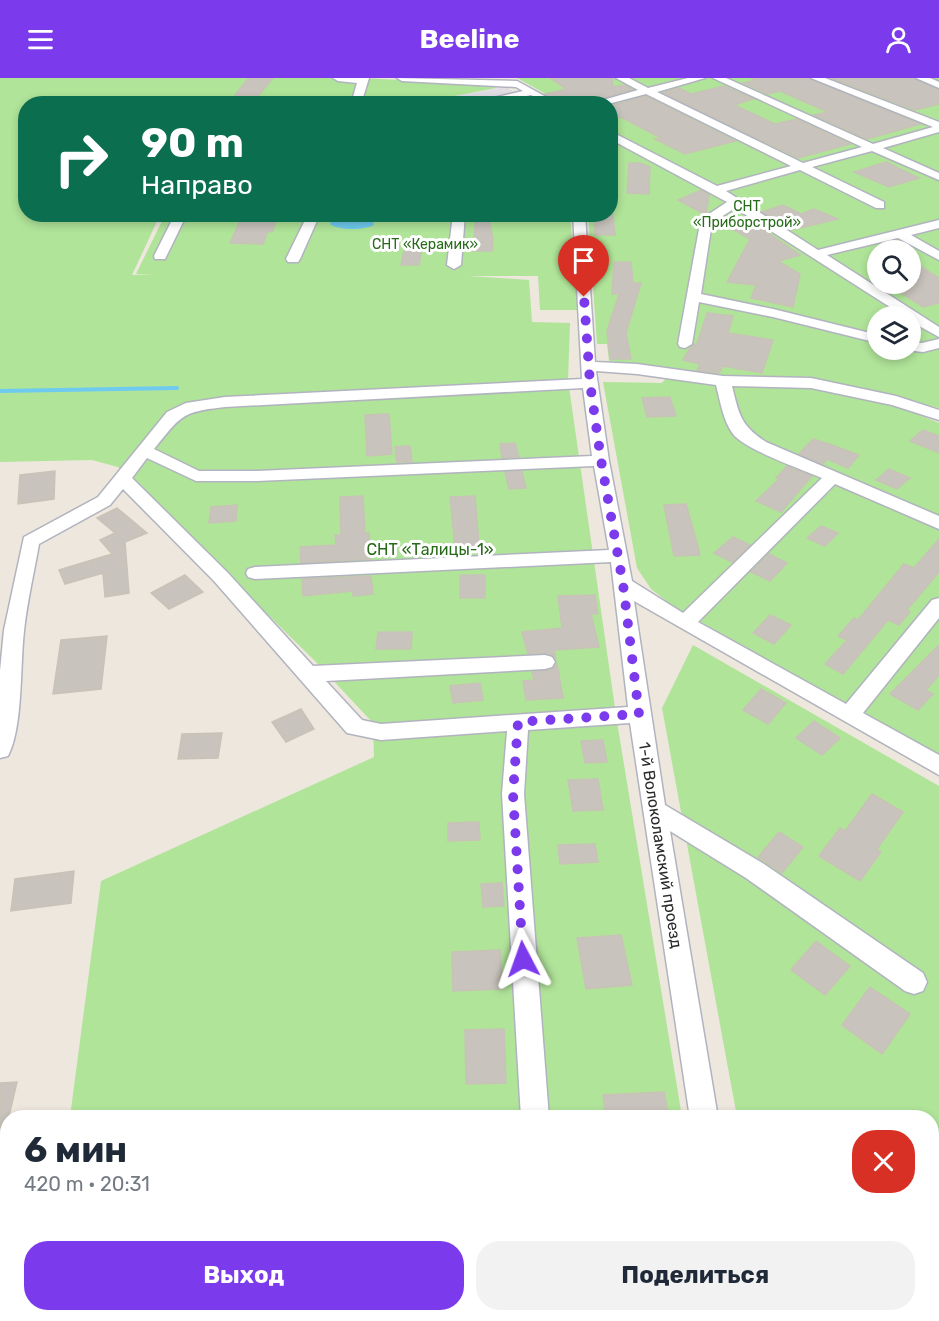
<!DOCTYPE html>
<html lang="ru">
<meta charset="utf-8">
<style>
:root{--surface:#fff;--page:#f2f2f3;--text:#1f2937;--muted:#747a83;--accent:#7c3aed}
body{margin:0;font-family:Rubik,sans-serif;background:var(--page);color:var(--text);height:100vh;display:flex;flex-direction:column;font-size:22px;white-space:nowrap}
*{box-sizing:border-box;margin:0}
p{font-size:20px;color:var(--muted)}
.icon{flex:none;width:33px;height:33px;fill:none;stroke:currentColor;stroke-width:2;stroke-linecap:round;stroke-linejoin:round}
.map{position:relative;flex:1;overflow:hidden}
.panel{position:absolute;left:0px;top:1032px;width:939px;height:212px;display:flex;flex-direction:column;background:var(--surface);border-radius:24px 24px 0 0;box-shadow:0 3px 9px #0003}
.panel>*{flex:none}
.guide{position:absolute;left:18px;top:18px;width:600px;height:126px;border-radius:24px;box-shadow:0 3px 9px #0003;background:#0b6e4f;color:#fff;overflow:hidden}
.buttons{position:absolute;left:867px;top:162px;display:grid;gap:12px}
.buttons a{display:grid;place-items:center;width:54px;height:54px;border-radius:50%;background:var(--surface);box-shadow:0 3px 9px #0003;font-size:30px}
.pin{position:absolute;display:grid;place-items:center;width:51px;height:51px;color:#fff;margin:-62px -26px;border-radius:50% 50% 50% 0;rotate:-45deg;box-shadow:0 0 6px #0007}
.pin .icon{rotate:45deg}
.me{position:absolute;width:66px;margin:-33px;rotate:356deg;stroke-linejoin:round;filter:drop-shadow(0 0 4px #0008)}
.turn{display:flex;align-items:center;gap:21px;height:126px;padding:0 24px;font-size:27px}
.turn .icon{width:78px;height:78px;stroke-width:2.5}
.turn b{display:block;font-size:42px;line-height:51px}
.round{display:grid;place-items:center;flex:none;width:63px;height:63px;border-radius:24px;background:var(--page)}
.head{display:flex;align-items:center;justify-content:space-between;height:102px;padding:0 24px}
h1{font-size:36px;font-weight:700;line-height:45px}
.cta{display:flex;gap:12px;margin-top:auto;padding:12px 24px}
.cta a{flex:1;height:69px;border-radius:24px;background:var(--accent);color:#fff;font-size:24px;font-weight:700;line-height:69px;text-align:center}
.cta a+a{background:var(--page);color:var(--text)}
header{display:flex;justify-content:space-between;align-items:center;height:78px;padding:0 24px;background:var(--accent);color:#fff;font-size:27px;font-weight:700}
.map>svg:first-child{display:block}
</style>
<header><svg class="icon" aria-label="menu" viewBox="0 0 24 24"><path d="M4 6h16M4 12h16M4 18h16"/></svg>Beeline<svg class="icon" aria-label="person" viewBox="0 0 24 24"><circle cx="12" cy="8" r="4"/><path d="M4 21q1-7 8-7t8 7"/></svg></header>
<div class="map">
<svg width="939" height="1243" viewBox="0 0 939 1243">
<rect width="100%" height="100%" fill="#ede7dd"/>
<path fill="#e0dde5" d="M505 9 537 25 439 26 433 22Z"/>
<path fill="#b0e499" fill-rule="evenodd" d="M0 0H363L491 7 496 10 434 22 439 26H26V136L160 137 132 197 155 196H136L165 137H570L578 232H540L538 198H468L529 202 532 244 570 245 568 302 617 644 682 1039H70L101 803 374 679 373 645 315 583 118 389 92 382 0 384Z
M517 0H939V330L804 298 801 307 899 329 939 345V677L674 529 651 511 637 490 603 304 662 305 674 291 609 283 607 266H597L588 137 610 136V26L562 25ZM878 172H910V206H878ZM878 238H910V272H878Z
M693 567 939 708V1243H774L773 1236H932V1040L737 1039 662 630Z
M7 1188 8 1236H715L716 1243H0V1189Z"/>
<path fill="#6fcaf0" d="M333 137 371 138 374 147C365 152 338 153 330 146Z"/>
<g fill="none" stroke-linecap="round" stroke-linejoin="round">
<path stroke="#6fcaf0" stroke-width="4" d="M0 313 177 310"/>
</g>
<path fill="#c8c3bc" stroke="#c8c3b6" stroke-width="1.5" d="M249 0H273L258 18 235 17Z
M550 0H612L613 9 624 7 632 11 587 26H561L545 16 566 11Z
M751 0H809L920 46 867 61 814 37 828 34 780 13 768 16 743 5 757 2Z
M831 0H912L939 12V26L915 32Z
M724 8 753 21 734 27 775 46 797 41 850 66 798 80 663 15 679 10 691 16Z
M646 18 735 63 685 76 655 61 661 60 621 39 615 41 610 39V28Z
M886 84 919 100 889 109 854 94Z
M629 85H640L650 89 649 116 627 115Z
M701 112 709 117 706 137 678 122Z
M783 127 801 136 814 131 838 141 791 152 762 134Z
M243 136H279L272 154 268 153 263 166 230 165Z
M476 136H488L493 161 492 173H473Z
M594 136H613L615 157H595Z
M745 139 800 177 778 183 800 196 793 229 751 220 756 207 727 204 750 161 723 146Z
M406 164H423L419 187H401Z
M910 182 939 200V225L923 229 890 208 910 206Z
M614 184H631L633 205H641L626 255 631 281H610L607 253 619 216H612Z
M707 235 733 238 728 255 773 262 762 295 723 288 719 295 700 293 697 292 700 286 683 282 690 270 694 266H697Z
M670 319 676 338 647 339 642 320Z
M389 336 392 376 367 378 365 337Z
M923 352 939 358V375L910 363Z
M813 361 829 366 859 377 848 390 827 381 823 386 799 376Z
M515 365 519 379 502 380 500 366Z
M410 368 412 384H397L395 369Z
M787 388 812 398 781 434 756 423 780 400H776Z
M889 391 910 400 897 411 876 402Z
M55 393 54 421 18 426 20 397Z
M522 393 526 410 509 411 505 394Z
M363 418 365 455H369L371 481 301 485 300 469 336 467 335 457H341L340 419Z
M475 418 479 467 455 469 450 419Z
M686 426 695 458 700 477 674 478 664 427Z
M237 427 236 443 209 445 211 429Z
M117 430 147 455 125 464 129 515 105 519 103 495 65 506 59 492 112 476 100 462 115 455 97 440Z
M821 448 838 455 825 468 807 460Z
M733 459 750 467 732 484 714 475Z
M939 461V494L907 532 910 534 899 547 888 542 843 596 825 586 847 562 838 558 854 540 858 542 904 486 914 490Z
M769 476 787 485 770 503 751 494Z
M185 497 203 514 169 531 151 515Z
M460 497H485V520H460Z
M371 498 373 516 353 518V513L303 518 302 501Z
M595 517 598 536H591L599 569 554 572 556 581 553 577 546 575 528 576 522 554 562 550 558 518Z
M770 537 791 547 774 566 753 555Z
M378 554H412L411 571H376Z
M107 558 101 611 53 616 61 562Z
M939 567V597L926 612 933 616 918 632 890 616Z
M557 586 563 620 526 622 523 603 534 602 532 594 553 591Z
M480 605 483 622 453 625 450 608Z
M761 611 786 625 768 646 743 632Z
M301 631 314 651 286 664 272 644Z
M814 643 840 660 822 677 796 660Z
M222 655 218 680 178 681 182 656Z
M603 662 607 684 585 685 581 663Z
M598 701 603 732 573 733 568 702Z
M872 716 903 734 877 771 881 774 860 803 819 778 840 750 845 753Z
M479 744 480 762 448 763V745Z
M779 754 803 769 782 795 758 779Z
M595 766 598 784 560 786 558 767Z
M74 793 71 825 11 833 15 801Z
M502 805 504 828 483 829 481 806Z
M621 857 632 907 586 911 577 860Z
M816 863 850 888 825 917 791 892Z
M500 872 503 911 453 913 452 874Z
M870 909 910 936 882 976 842 947Z
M504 951 506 1005 466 1006 465 952Z
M17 1004 6 1051 0 1050V1005Z
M664 1014 669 1040H606L603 1017Z"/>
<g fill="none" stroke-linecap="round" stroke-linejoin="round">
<defs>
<path id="minor" d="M333 0H369L361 26H351L357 5 338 3Z
M397 0 517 3 559 26H546L531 17 491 26H468L523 13 516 9 402 3Z
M616 0H629L648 10 688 0H705L657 14 803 85 862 69 713 0H726L873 66 933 49 811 0H825L939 44V54L883 70 939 95V102L872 73 812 89 884 124V130H876L800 92 726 113 818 172 939 142V150L911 157 939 173V182L898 160 827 177 939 249V259L910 243V238H904L735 130 718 141 711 151 701 216 773 231 878 257V265L773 239 699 224 692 266 685 270 680 269 678 266 699 151 709 136 727 124 610 61V53L717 108 791 88 646 16 608 26H589L638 12Z
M916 0H930L939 4V10Z
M238 20 276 23 281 26H232L234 21Z
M175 136H187L165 181H155L154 178Z
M308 136H320L300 181 298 184H288L286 181Z
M453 136H465L461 187 454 191 447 187Z
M573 136H585L595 284 637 286 723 298 811 300 896 318 939 332V342L892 327 811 310 732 308C739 336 740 347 766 364L939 438V451L835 406 698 544 846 626 932 522 939 520V540L863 635 939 677V697L634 523 665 727 764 786 923 895 927 904 923 913 914 916 905 913 746 800 670 753 718 1040H690L630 645 528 652 524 716 549 1040H521L502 716 507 653 381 662 347 655 214 503 123 411 110 427 39 466C34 495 27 524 24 553 20 587 23 650 8 678L0 680V593L4 552 24 459 98 419 167 334 186 325 225 319 582 301ZM596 293 637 296 716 307C720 322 723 343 733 356 746 372 801 391 822 400L683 535 632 503 609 383ZM583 310 592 378 257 393H199L154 371C182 337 181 334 225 329ZM147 380 196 403H257L594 388 609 472 255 489 248 491 246 495 248 499 255 501 611 484 628 629 381 646 362 642 326 603 545 591 552 589 555 584 552 579 545 577 313 588 228 495 132 400Z
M939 261V270L923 274 906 272H910V264L922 265Z
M534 1236H566V1243H534Z
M667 1236H703L700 1243H664Z
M719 1236H751L752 1243H720Z"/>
</defs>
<use href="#minor" stroke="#b1b3bf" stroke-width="3"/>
<use href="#minor" fill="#fff" fill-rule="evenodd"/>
</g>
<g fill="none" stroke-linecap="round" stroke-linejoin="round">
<path stroke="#7c3aed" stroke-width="10" stroke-dasharray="0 18" d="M523 881 513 716 518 644 639 636 623 506 601 382 590 305 584 219"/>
</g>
<g text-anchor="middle" stroke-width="6" stroke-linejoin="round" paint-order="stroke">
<g font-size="14" fill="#276a19" stroke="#fff">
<text x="747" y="133">СНТ<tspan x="747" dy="16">«Приборстрой»</tspan></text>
<text x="425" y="171">СНТ «Керамик»</text>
</g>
<g font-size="16" fill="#276a19" stroke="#fff">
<text x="430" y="477">СНТ «Талицы-1»</text>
</g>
<g font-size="16" fill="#2b2b2b" stroke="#fff">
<text transform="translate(661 767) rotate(81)" y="6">1-й Волоколамский проезд</text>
</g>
</g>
</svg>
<div class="buttons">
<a><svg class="icon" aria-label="search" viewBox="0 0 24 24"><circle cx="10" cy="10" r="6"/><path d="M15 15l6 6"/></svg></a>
<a><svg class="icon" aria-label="layers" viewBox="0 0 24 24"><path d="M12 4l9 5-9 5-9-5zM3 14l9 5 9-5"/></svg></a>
</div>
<div class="pin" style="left:584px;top:219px;background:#d93025"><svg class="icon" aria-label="arrive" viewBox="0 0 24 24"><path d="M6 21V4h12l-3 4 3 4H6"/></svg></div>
<svg class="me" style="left:523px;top:881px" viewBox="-20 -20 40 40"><path d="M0-17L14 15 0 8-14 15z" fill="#7c3aed" stroke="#fff" stroke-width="4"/></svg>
<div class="guide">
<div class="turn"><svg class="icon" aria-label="right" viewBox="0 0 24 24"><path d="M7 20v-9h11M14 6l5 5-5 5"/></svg><div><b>90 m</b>Направо</div></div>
</div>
<section class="panel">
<div class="head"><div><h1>6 мин</h1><p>420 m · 20:31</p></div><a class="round" style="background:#d93025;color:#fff"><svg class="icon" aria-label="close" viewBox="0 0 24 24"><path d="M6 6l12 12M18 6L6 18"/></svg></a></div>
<div class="cta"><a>Выход</a><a>Поделиться</a></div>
</section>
</div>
